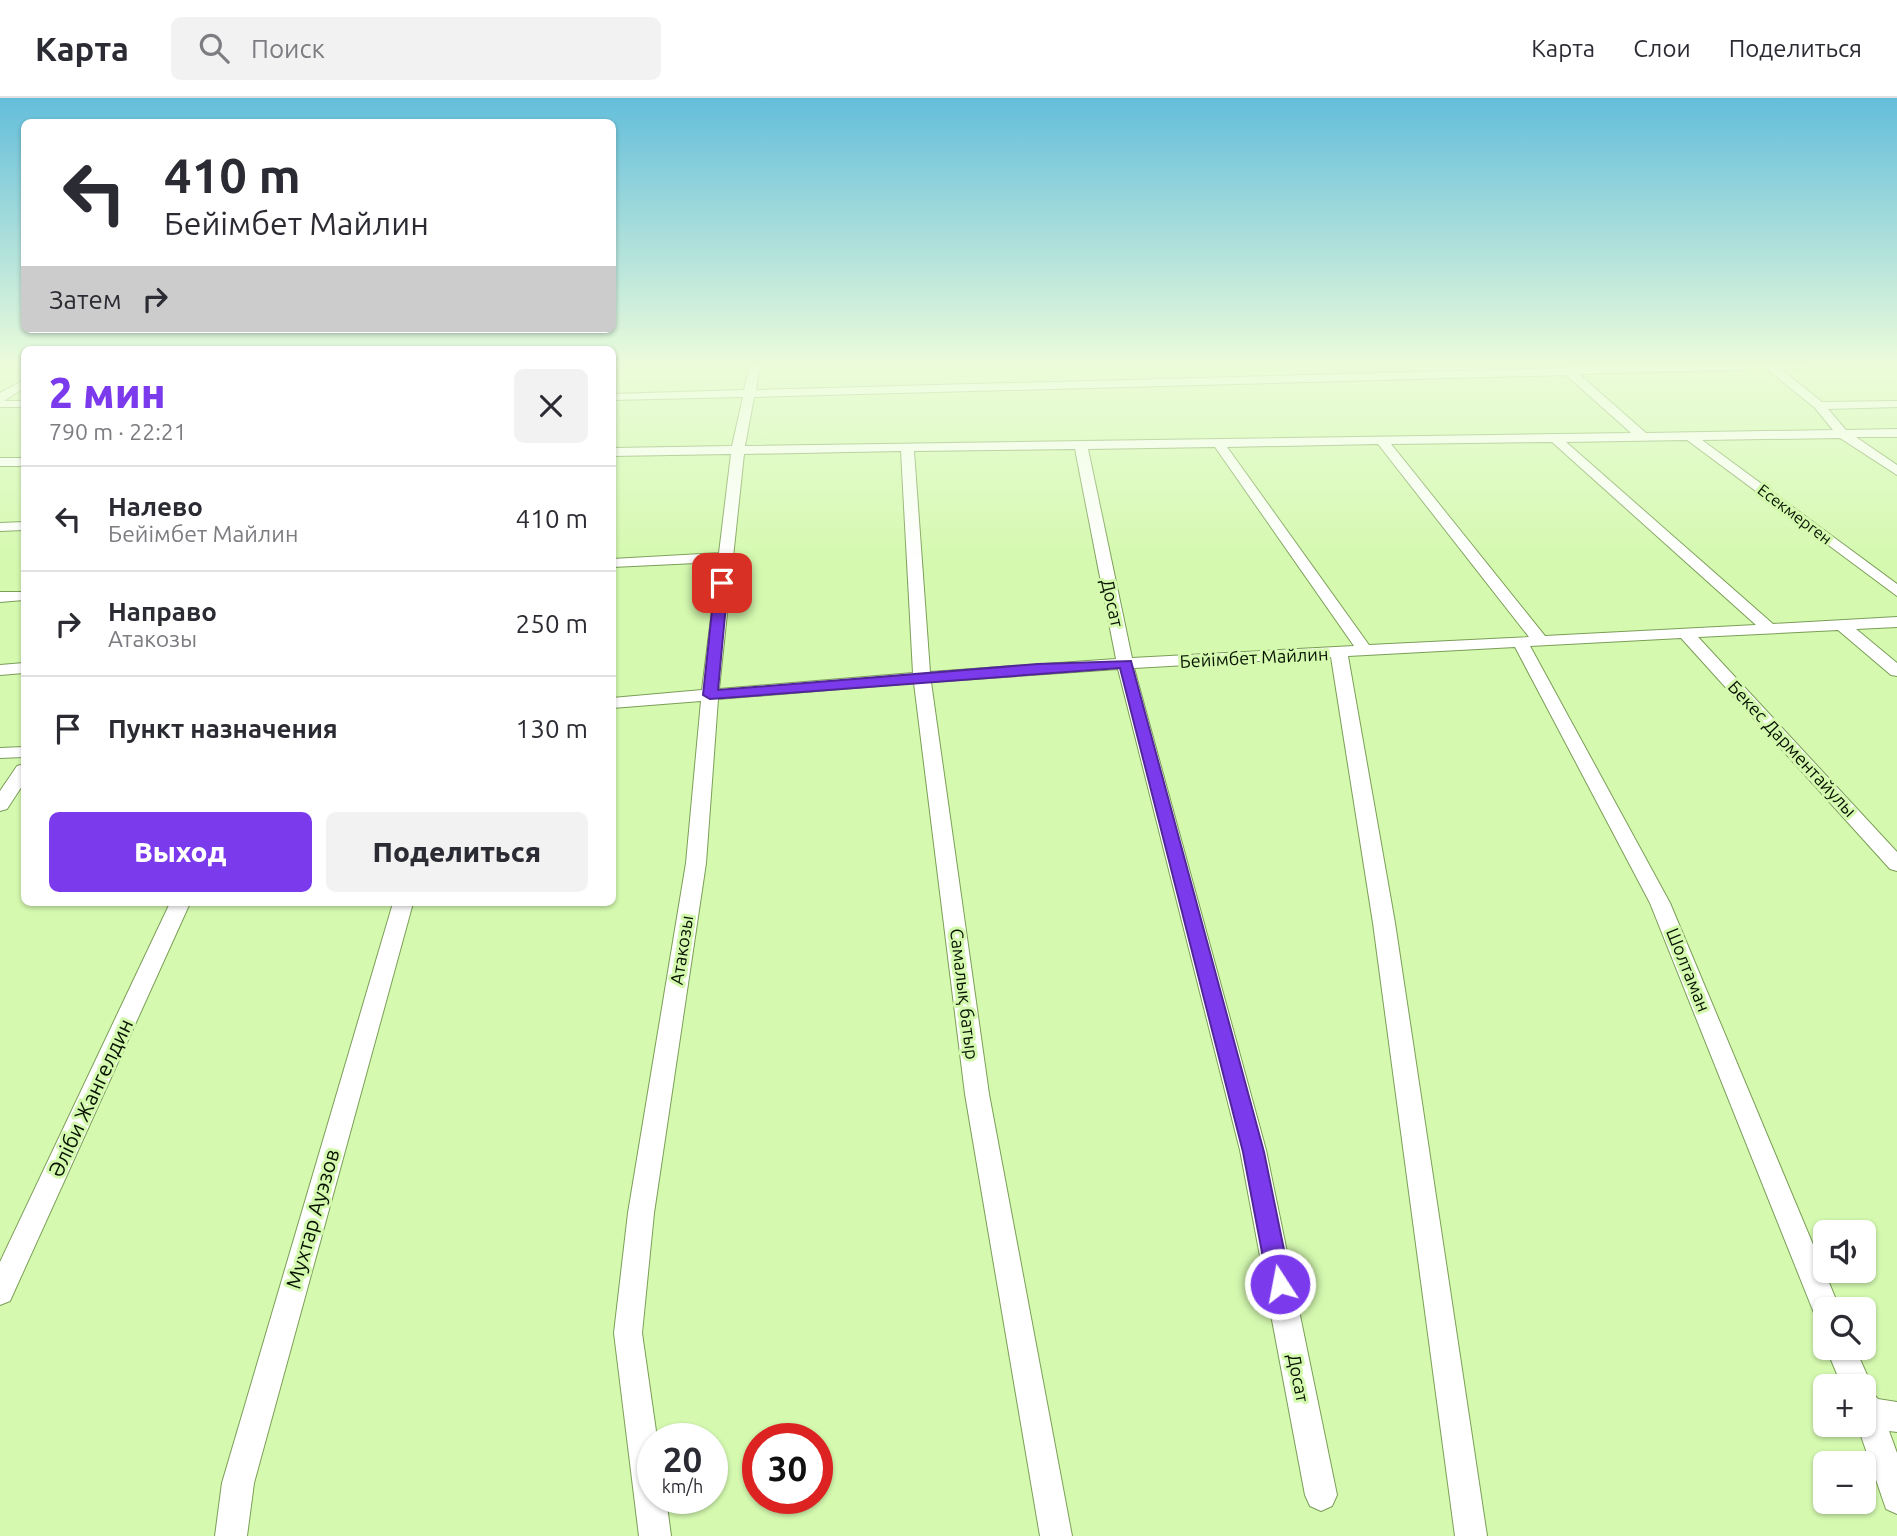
<!DOCTYPE html>
<html lang="ru">
<meta charset="utf-8">
<style>
:root{--surface:#fff;--page:#f2f2f3;--text:#2b2b33;--muted:#7c7c81;--line:#e1e1e2;--accent:#7c3aed}
body{margin:0;font-family:Ubuntu,sans-serif;background:var(--page);color:var(--text);height:100vh;display:flex;flex-direction:column;font-size:26px;white-space:nowrap}
*{box-sizing:border-box;margin:0}
p{font-size:23px;color:var(--muted)}
.icon{flex:none;width:38px;height:38px;fill:none;stroke:currentColor;stroke-width:2;stroke-linecap:round;stroke-linejoin:round}
.map{position:relative;flex:1;overflow:hidden}
.details{position:absolute;left:21px;top:248px;width:595px;height:560px;display:flex;flex-direction:column;background:var(--surface);border-radius:10px;box-shadow:0 2px 5px #0004}
.details>*{flex:none}
.guide{position:absolute;left:21px;top:21px;width:595px;height:214px;border-radius:10px;box-shadow:0 2px 5px #0004;background:#fff;color:var(--text);overflow:hidden}
.buttons{position:absolute;left:1813px;top:1122px;display:grid;gap:14px}
.buttons a{display:grid;place-items:center;width:63px;height:63px;border-radius:10px;background:var(--surface);box-shadow:0 2px 5px #0004;font-size:35px}
.speed{position:absolute;left:637px;top:1325px;display:flex;gap:14px;font-size:35px;font-weight:700;text-align:center}
.speed>*{display:grid;place-content:center;width:91px;height:91px;border-radius:50%;background:var(--surface);box-shadow:0 2px 5px #0004;line-height:1}
.speed small{font-size:18px;font-weight:400}
.speed .limit{border:10px solid #d22;background:#fff;color:#111}
.pin{position:absolute;display:grid;place-items:center;width:60px;height:60px;color:#fff;margin:-30px;border-radius:14px;box-shadow:0 4px 10px #0006}
.me{position:absolute;width:77px;margin:-38px;rotate:349deg;stroke-linejoin:round;filter:drop-shadow(0 0 5px #0008)}
.turn{display:flex;align-items:center;gap:24px;height:147px;padding:0 28px;font-size:32px}
.turn .icon{width:91px;height:91px;stroke-width:2.5}
.turn b{display:block;font-size:49px;line-height:60px}
.then{display:flex;align-items:center;height:66px;padding:0 28px;background:#0003;gap:14px;font-size:26px}
.round{display:grid;place-items:center;flex:none;width:74px;height:74px;border-radius:10px;background:var(--page)}
.overview{display:flex;align-items:center;justify-content:space-between;height:119px;padding:0 28px}
h1{font-size:42px;font-weight:800;line-height:52px;color:var(--accent)}
.cta{display:flex;gap:14px;margin-top:auto;padding:14px 28px}
.cta a{flex:1;height:80px;border-radius:10px;background:var(--accent);color:#fff;font-size:28px;font-weight:800;line-height:80px;text-align:center}
.cta a+a{background:var(--page);color:var(--text)}
ul{padding:0;list-style:none}
li{display:flex;align-items:center;gap:21px;height:105px;padding:0 28px;border-top:2px solid var(--line)}
li div{flex:1}
li b{display:block;font-size:26px}
li em{font-style:normal}
header{display:flex;align-items:center;gap:42px;box-sizing:border-box;height:98px;padding:0 35px;background:var(--surface);border-bottom:2px solid var(--line)}
header strong{font-size:33px}
nav{display:flex;gap:38px;margin-inline-start:auto;font-size:24px}
.search{width:490px;height:63px;background:var(--page);display:flex;align-items:center;gap:18px;box-sizing:border-box;padding:0 24px;border-radius:10px;color:var(--muted);font-size:26px}
.map>svg:first-child{display:block}
</style>
<header>
<strong>Карта</strong>
<div class="search"><svg class="icon" aria-label="search" viewBox="0 0 24 24"><circle cx="10" cy="10" r="6"/><path d="M15 15l6 6"/></svg>Поиск</div>
<nav><a>Карта</a><a>Слои</a><a>Поделиться</a></nav>
</header>
<div class="map">
<svg width="1897" height="1438" viewBox="0 0 1897 1438">
<rect width="100%" height="100%" fill="#d4f9af"/>
<g fill="none" stroke-linecap="round" stroke-linejoin="round">
<defs>
<path id="minor" d="M750 266H760L756 292 1561 270 1566 268 1833 266 1828 269 1781 271 1822 304 1897 303V309L1828 311 1846 332 1897 331V339H1856L1897 367V377L1840 340 1702 342 1897 486V498L1687 342 1566 344 1773 526 1897 519V529L1856 531 1897 565V578L1891 577 1838 532 1698 539 1897 754V773L1890 771 1681 540 1530 548 1670 805 1840 1211H1825V1224L1816 1220 1650 805 1515 549 1348 558 1395 825 1487 1438H1455L1373 825 1331 559 1134 570 1266 1052 1337 1397 1332 1408 1321 1413 1310 1408 1305 1397 1240 1052 1118 571 931 584 989 996 1072 1438H1040L965 996 914 585 718 601 706 765 654 1115 642 1235 657 1340H653V1400H666L671 1438H639L614 1235 628 1115 686 765 701 603 612 610V600L702 592 718 464 612 469V461L719 455 731 356 612 358V350L732 348 743 299 612 302V296L744 292ZM1767 271 1815 310 1833 332 1646 335 1579 276ZM1566 277 1631 335 745 348 754 299ZM1552 344 1756 527 1545 538 1391 346ZM1378 346 1529 539 1369 547 1227 349ZM1215 349 1354 548 1132 560 1088 351ZM1075 351 1116 561 930 574 914 353ZM901 353 913 575 719 591 744 356Z
M24 282V290L4 303H24V309H0V295Z
M0 360H24V368H0Z
M24 424V432L0 433V425Z
M0 494H24V502L0 504Z
M24 565V575L0 577V567Z
M24 649V659L0 660V650Z
M24 666V685L7 711 0 713V693L17 668Z
M170 805H190L10 1203 0 1207V1164Z
M393 805H413L254 1385 247 1438H215L222 1385Z
M1826 1250H1855L1872 1288 1870 1292 1878 1301 1897 1304V1334L1889 1333 1897 1355V1416L1886 1411 1857 1326H1864V1288H1842Z"/>
</defs>
<use href="#minor" stroke="#7c9e58" stroke-width="2"/>
<use href="#minor" fill="#fff" fill-rule="evenodd"/>
</g>
<linearGradient id="sky" x2="0" y2="1"><stop stop-color="#63bedb"/><stop offset="0.57" stop-color="#ecfcdb"/><stop offset="1" stop-color="#ecfcdb" stop-opacity="0"/></linearGradient>
<rect width="1897" height="467" fill="url(#sky)"/>
<path fill="#7c3aed" stroke="#51269a" stroke-width="2" d="M722 481 728 485 718 592 1038 566 1131 563 1264 1054 1291 1186 1288 1193 1280 1196 1271 1193 1268 1186 1243 1054 1120 570 710 601 703 597 715 485Z"/>
<g text-anchor="middle" stroke-width="6" stroke-linejoin="round" paint-order="stroke">
<g font-size="16" fill="#071300" stroke="#d4f9af">
<text transform="translate(1795 416) rotate(37)" y="6">Eсекмерген</text>
</g>
<g font-size="18" fill="#071300" stroke="#d4f9af">
<text transform="translate(1112 505) rotate(77)" y="6">Досат</text>
<text transform="translate(1254 560) rotate(-3)" y="6">Бейімбет Майлин</text>
<text transform="translate(1792 651) rotate(47)" y="6">Бекес Дарментайулы</text>
<text transform="translate(682 852) rotate(-81)" y="6">Атакозы</text>
<text transform="translate(1688 872) rotate(68)" y="6">Шолтаман</text>
<text transform="translate(964 896) rotate(83)" y="6">Самалық батыр</text>
<text transform="translate(1298 1280) rotate(79)" y="6">Досат</text>
</g>
<g font-size="21" fill="#071300" stroke="#d4f9af">
<text transform="translate(91 1000) rotate(-65)" y="7">Әліби Жангелдин</text>
<text transform="translate(313 1121) rotate(-74)" y="7">Мухтар Ауэзов</text>
</g>
</g>
</svg>
<div class="buttons">
<a><svg class="icon" aria-label="sound" viewBox="0 0 24 24"><path d="M4 9h4l5-4v14l-5-4H4zM17 9q2 3 0 6"/></svg></a>
<a><svg class="icon" aria-label="search" viewBox="0 0 24 24"><circle cx="10" cy="10" r="6"/><path d="M15 15l6 6"/></svg></a>
<a>+</a>
<a>−</a>
</div>
<div class="speed"><div>20<small>km/h</small></div><div class="limit">30</div></div>
<div class="pin" style="left:722px;top:485px;background:#d93025"><svg class="icon" aria-label="arrive" viewBox="0 0 24 24"><path d="M6 21V4h12l-3 4 3 4H6"/></svg></div>
<svg class="me" style="left:1280px;top:1186px" viewBox="-20 -20 40 40"><circle r="17" fill="#7c3aed" stroke="#fff" stroke-width="3"/><path d="M0-11L8 9 0 5-8 9z" fill="#fff"/></svg>
<div class="guide">
<div class="turn"><svg class="icon" aria-label="left" viewBox="0 0 24 24"><path d="M17 20v-9H6M10 6l-5 5 5 5"/></svg><div><b>410 m</b>Бейімбет Майлин</div></div>
<div class="then">Затем<svg class="icon" aria-label="right" viewBox="0 0 24 24"><path d="M7 20v-9h11M14 6l5 5-5 5"/></svg></div>
</div>
<section class="details">
<div class="overview"><div><h1>2 мин</h1><p>790 m · 22:21</p></div><a class="round"><svg class="icon" aria-label="close" viewBox="0 0 24 24"><path d="M6 6l12 12M18 6L6 18"/></svg></a></div>
<ul>
<li><svg class="icon" aria-label="left" viewBox="0 0 24 24"><path d="M17 20v-9H6M10 6l-5 5 5 5"/></svg><div><b>Налево</b><p>Бейімбет Майлин</p></div><em>410 m</em></li>
<li><svg class="icon" aria-label="right" viewBox="0 0 24 24"><path d="M7 20v-9h11M14 6l5 5-5 5"/></svg><div><b>Направо</b><p>Атакозы</p></div><em>250 m</em></li>
<li><svg class="icon" aria-label="arrive" viewBox="0 0 24 24"><path d="M6 21V4h12l-3 4 3 4H6"/></svg><div><b>Пункт назначения</b></div><em>130 m</em></li>
</ul>
<div class="cta"><a>Выход</a><a>Поделиться</a></div>
</section>
</div>
